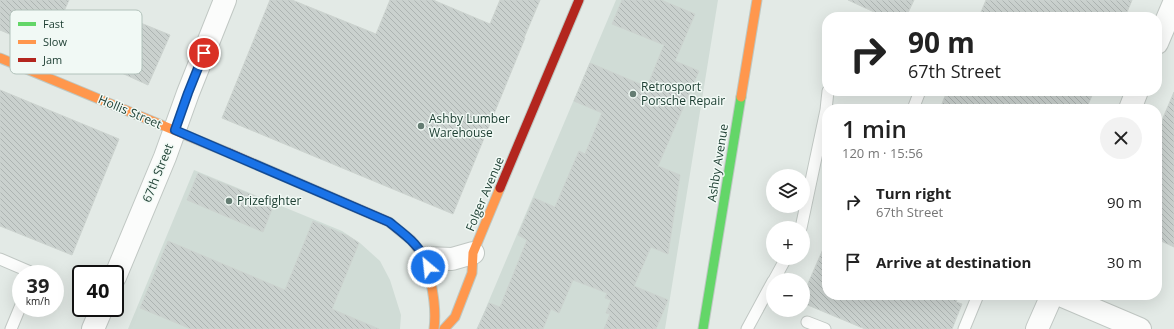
<!DOCTYPE html>
<meta charset="utf-8">
<style>
:root{--surface:#fff;--page:#f2f2f2;--text:#222;--muted:#767676}
body{margin:0;font-family:"Open Sans",sans-serif;background:var(--page);color:var(--text);height:100vh;display:flex;flex-direction:column;font-size:15px;white-space:nowrap}
*{box-sizing:border-box;margin:0}
p{font-size:13px;color:var(--muted)}
.icon{flex:none;width:22px;height:22px;fill:none;stroke:currentColor;stroke-width:2;stroke-linecap:round;stroke-linejoin:round}
.map{position:relative;flex:1;overflow:hidden}
.panel{position:absolute;left:822px;top:104px;width:340px;height:196px;display:flex;flex-direction:column;background:var(--surface);border-radius:16px;box-shadow:0 4px 16px #0002}
.panel>*{flex:none}
.hud{position:absolute;left:822px;top:12px;width:340px;height:84px;border-radius:16px;box-shadow:0 4px 16px #0002;background:#fff;color:var(--text);overflow:hidden}
.buttons{position:absolute;left:766px;top:169px;display:grid;gap:8px}
.buttons a{display:grid;place-items:center;width:44px;height:44px;border-radius:50%;background:var(--surface);box-shadow:0 4px 16px #0002;font-size:20px}
.speed{position:absolute;left:12px;top:265px;display:flex;gap:8px;font-size:20px;font-weight:700;text-align:center}
.speed>*{display:grid;place-content:center;width:52px;height:52px;border-radius:50%;background:var(--surface);box-shadow:0 4px 16px #0002;line-height:1}
.speed small{font-size:10px;font-weight:400}
.speed .limit{border:2px solid #111;border-radius:6px;background:#fff;color:#111}
.pin{position:absolute;display:grid;place-items:center;width:34px;height:34px;color:#fff;margin:-17px;border:2px solid #fff;border-radius:50%;box-shadow:0 1px 4px #0007}
.me{position:absolute;width:44px;margin:-22px;rotate:332deg;stroke-linejoin:round;filter:drop-shadow(0 0 3px #0008)}
.turn{display:flex;align-items:center;gap:14px;height:84px;padding:0 20px;font-size:18px}
.turn .icon{width:52px;height:52px;stroke-width:2.5}
.turn b{display:block;font-size:28px;line-height:34px}
.round{display:grid;place-items:center;flex:none;width:42px;height:42px;border-radius:21px;background:var(--page)}
.summary{display:flex;align-items:center;justify-content:space-between;height:68px;padding:0 20px}
h1{font-size:24px;font-weight:600;line-height:30px}
ul{padding:0;list-style:none}
li{display:flex;align-items:center;gap:12px;height:60px;padding:0 20px}
li div{flex:1}
li b{display:block;font-size:15px}
li em{font-style:normal}
.map>svg:first-child{display:block}
</style>
<div class="map">
<svg width="1174" height="329" viewBox="0 0 1174 329">
<defs>
<pattern id="building-back-hatch" width="6" height="6" patternUnits="userSpaceOnUse"><rect width="6" height="6" fill="#cad1ce"/><path d="M-1 5l2 2M0 0l6 6M5-1l2 2" fill="none" stroke="#adb4b2"/></pattern>
</defs>
<rect width="100%" height="100%" fill="#e3eae6"/>
<path fill="#d0dcd6" d="M616 0H718L665 329H477Z
M194 170 342 231 360 243 380 261 390 280 401 315 400 329H128Z"/>
<path fill="url(#building-back-hatch)" stroke="#ccd3cf" d="M0 0H69L47 50 0 30Z
M270 0H292L376 34 390 0H433L490 24 500 0H540L524 38H525L453 214 222 118Z
M622 0H661L695 14 675 61 699 71 658 166 680 175 668 254 651 247 634 286 668 300 656 329H604L610 314 606 313 611 300 605 298 607 293 573 280 559 313 551 309 543 329H477L489 303 500 307 527 240 518 235 534 198 555 207 579 151 585 154 602 113 574 101 590 63 647 87 664 45 612 24Z
M848 0H914L906 17H885Z
M986 0H1132L1125 17H979Z
M121 15 170 35 148 85 100 63Z
M0 90 119 139 72 255 0 226Z
M947 91H1094L1086 109H940Z
M1174 92V247L1157 239V132Z
M198 173 274 204 263 232 187 200Z
M313 221 348 236 359 243 332 309 379 329H191L140 308 168 241 285 290Z
M827 240V295H959L956 302 962 304 952 329H865L803 303V295Z"/>
<g fill="none" stroke-linecap="round" stroke-linejoin="round">
<defs>
<path id="lane" d="M913 109 920 91
M801 228 826 110 828 91
M0 259 35 274
M774 280 786 258
M807 322 825 329
M11 329 21 305
M747 329 773 281
M964 329 978 295"/>
<path id="street" d="M1157 43 1174 3
M1130 109 1137 91
M426 258 452 259 473 253
M115 277 165 157 188 93 225 0
M1060 295 1140 329
M93 329 102 308
M1037 329 1052 295"/>
<path id="fast" d="M703 329 741 97"/>
<path id="slow" d="M0 58 229 153
M741 97 757 0
M427 261C431 284 437 306 434 329
M444 329 455 317 472 273 473 253 500 188"/>
<path id="jam" d="M229 153 389 222 411 240 426 258 427 261
M500 188 579 0"/>
</defs>
<use href="#lane" stroke="#c0c7c3" stroke-width="13"/>
<use href="#street" stroke="#c0c7c3" stroke-width="24"/>
<use href="#fast" stroke="#bec8c3" stroke-width="11"/>
<use href="#slow" stroke="#bec8c3" stroke-width="11"/>
<use href="#jam" stroke="#bec8c3" stroke-width="11"/>
<use href="#lane" stroke="#fbfcfb" stroke-width="11"/>
<use href="#street" stroke="#fbfcfb" stroke-width="22"/>
<use href="#fast" stroke="#63d668" stroke-width="9"/>
<use href="#slow" stroke="#ff974d" stroke-width="9"/>
<use href="#jam" stroke="#b3261e" stroke-width="9"/>
</g>
<g fill="none" stroke-linecap="round" stroke-linejoin="round">
<defs>
<path id="route" d="M204 53 188 93 175 130 389 222C404 234 423 247 428 267"/>
</defs>
<use href="#route" stroke="#114b97" stroke-width="10"/>
<use href="#route" stroke="#1a73e8" stroke-width="7"/>
</g>
<g fill="#647c72" stroke="#f1f9f5" stroke-width="1.5">
<circle cx="633" cy="94" r="4"/>
<circle cx="421" cy="126" r="4"/>
<circle cx="229" cy="201" r="4"/>
</g>
<g text-anchor="middle" stroke-width="3" stroke-linejoin="round" paint-order="stroke">
<g font-size="12" fill="#1f4034" stroke="#f1f9f5" text-anchor="start">
<text x="641" y="91">Retrosport<tspan x="641" dy="14">Porsche Repair</tspan></text>
<text x="429" y="123">Ashby Lumber<tspan x="429" dy="14">Warehouse</tspan></text>
<text x="237" y="205">Prizefighter</text>
</g>
<g font-size="12" fill="#1f4034" stroke="#f1f9f5">
<text transform="translate(130 112) rotate(23)" y="4">Hollis Street</text>
<text transform="translate(718 163) rotate(-81)" y="4">Ashby Avenue</text>
<text transform="translate(158 173) rotate(-68)" y="4">67th Street</text>
<text transform="translate(485 194) rotate(-67)" y="4">Folger Avenue</text>
</g>
</g>
<rect x="10" y="10" width="132" height="64" rx="6" fill="#f1f9f5" stroke="#b2c2bb" stroke-width="1"/>
<rect x="18" y="22" width="18" height="4" fill="#63d668"/>
<rect x="18" y="40" width="18" height="4" fill="#ff974d"/>
<rect x="18" y="58" width="18" height="4" fill="#b3261e"/>
<g font-size="11" fill="#1f4034">
<text x="43" y="28">Fast</text>
<text x="43" y="46">Slow</text>
<text x="43" y="64">Jam</text>
</g>
</svg>
<div class="buttons">
<a><svg class="icon" aria-label="layers" viewBox="0 0 24 24"><path d="M12 4l9 5-9 5-9-5zM3 14l9 5 9-5"/></svg></a>
<a>+</a>
<a>−</a>
</div>
<div class="speed"><div>39<small>km/h</small></div><div class="limit">40</div></div>
<div class="pin" style="left:204px;top:53px;background:#d93025"><svg class="icon" aria-label="arrive" viewBox="0 0 24 24"><path d="M6 21V4h12l-3 4 3 4H6"/></svg></div>
<svg class="me" style="left:428px;top:267px" viewBox="-20 -20 40 40"><circle r="17" fill="#1a73e8" stroke="#fff" stroke-width="3"/><path d="M0-11L8 9 0 5-8 9z" fill="#fff"/></svg>
<div class="hud">
<div class="turn"><svg class="icon" aria-label="right" viewBox="0 0 24 24"><path d="M7 20v-9h11M14 6l5 5-5 5"/></svg><div><b>90 m</b>67th Street</div></div>
</div>
<section class="panel">
<div class="summary"><div><h1>1 min</h1><p>120 m · 15:56</p></div><a class="round"><svg class="icon" aria-label="close" viewBox="0 0 24 24"><path d="M6 6l12 12M18 6L6 18"/></svg></a></div>
<ul>
<li><svg class="icon" aria-label="right" viewBox="0 0 24 24"><path d="M7 20v-9h11M14 6l5 5-5 5"/></svg><div><b>Turn right</b><p>67th Street</p></div><em>90 m</em></li>
<li><svg class="icon" aria-label="arrive" viewBox="0 0 24 24"><path d="M6 21V4h12l-3 4 3 4H6"/></svg><div><b>Arrive at destination</b></div><em>30 m</em></li>
</ul>
</section>
</div>
